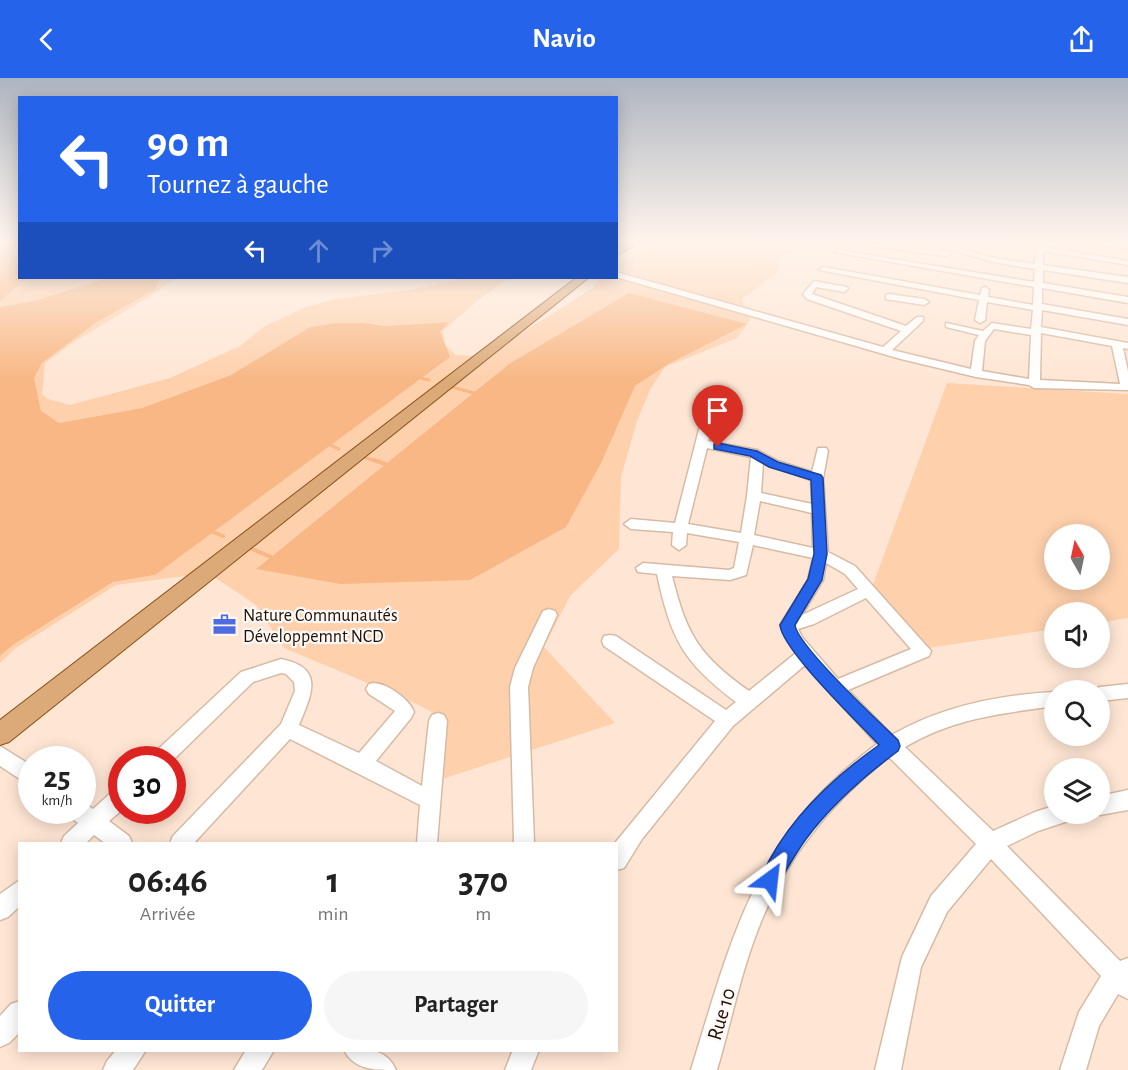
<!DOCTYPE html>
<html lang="fr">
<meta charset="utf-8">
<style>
:root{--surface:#fff;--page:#f6f6f6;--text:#222;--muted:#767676;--accent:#2563eb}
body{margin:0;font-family:"Alegreya Sans",sans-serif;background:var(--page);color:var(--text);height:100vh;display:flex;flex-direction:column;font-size:22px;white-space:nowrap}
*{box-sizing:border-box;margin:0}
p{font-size:20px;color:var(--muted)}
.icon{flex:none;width:33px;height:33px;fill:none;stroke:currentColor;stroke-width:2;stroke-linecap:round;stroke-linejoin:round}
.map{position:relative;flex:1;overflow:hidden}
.sheet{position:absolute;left:18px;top:764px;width:600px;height:210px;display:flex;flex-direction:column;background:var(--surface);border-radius:0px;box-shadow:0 3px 15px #0003}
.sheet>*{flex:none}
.top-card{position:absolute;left:18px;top:18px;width:600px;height:183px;border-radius:0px;box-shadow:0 3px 15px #0003;background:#2563eb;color:#fff;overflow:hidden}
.needle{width:39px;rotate:351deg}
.controls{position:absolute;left:1044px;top:446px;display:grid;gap:12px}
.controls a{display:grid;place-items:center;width:66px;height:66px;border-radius:50%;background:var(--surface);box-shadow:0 3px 15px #0003;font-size:30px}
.speed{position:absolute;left:18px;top:668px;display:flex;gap:12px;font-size:30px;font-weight:700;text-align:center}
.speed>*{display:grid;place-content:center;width:78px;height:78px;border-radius:50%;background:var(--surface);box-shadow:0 3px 15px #0003;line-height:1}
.speed small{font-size:15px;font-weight:400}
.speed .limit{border:9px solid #d22;background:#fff;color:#111}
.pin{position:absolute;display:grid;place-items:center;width:51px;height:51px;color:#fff;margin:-62px -26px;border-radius:50% 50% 50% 0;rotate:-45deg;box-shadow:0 0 6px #0007}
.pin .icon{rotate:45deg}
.me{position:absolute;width:66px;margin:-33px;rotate:30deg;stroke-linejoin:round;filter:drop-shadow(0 0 4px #0008)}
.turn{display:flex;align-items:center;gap:21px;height:126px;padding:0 30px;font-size:27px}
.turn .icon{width:78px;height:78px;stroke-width:2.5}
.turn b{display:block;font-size:42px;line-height:51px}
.lanes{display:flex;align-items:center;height:57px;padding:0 30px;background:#0003;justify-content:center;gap:30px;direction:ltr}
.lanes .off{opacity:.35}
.eta{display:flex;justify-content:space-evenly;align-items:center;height:102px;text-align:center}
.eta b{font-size:36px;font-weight:600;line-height:42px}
.action{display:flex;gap:12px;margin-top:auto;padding:12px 30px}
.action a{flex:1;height:69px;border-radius:36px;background:var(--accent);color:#fff;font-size:24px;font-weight:600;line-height:69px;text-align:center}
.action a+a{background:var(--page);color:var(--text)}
header{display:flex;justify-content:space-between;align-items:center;height:78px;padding:0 30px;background:var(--accent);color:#fff;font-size:27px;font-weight:600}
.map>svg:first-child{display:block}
</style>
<header><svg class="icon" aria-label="back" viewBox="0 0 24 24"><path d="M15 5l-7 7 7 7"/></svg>Navio<svg class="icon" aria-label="share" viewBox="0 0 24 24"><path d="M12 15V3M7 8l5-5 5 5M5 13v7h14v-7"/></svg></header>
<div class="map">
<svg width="1128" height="992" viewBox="0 0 1128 992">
<rect width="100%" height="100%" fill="#ffe6d4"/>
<path fill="#fed0ac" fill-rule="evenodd" d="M657 164H798L788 167 793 174 782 177 778 194 742 221 750 242 737 260 665 289 651 310 637 343 621 399 619 471 570 518 544 569 615 645 436 703 445 641 415 625 284 570 256 527 208 495 116 507 16 570 0 585V578L13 567 113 504 155 497 443 267 440 254 448 244 384 248 365 245H336L310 249 231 297 142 330 59 345 41 334 34 300 42 285 97 244 155 212 160 200H175L157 214 72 265 45 285 42 316 48 321 70 327 170 300 240 268 265 248 306 229 336 221 409 212 467 200H509L477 223 443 253 445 267 456 277 471 278 492 274 593 210 599 200H616L617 187ZM670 285 635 308 257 490 509 286Z
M107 200 34 223 0 229V223L27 201Z
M947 305 1128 316V540L1100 545V534H1054V551L922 571 871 512ZM1054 456H1100V501H1054Z"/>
<path fill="#f8b784" d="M0 164H19L20 200H56L27 201 0 223Z
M107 200H160L155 212 97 244 42 285 34 300 41 333 59 345 142 330 231 297 310 249 336 245H365L384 248 449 244 440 254 450 279 155 497 113 504 13 567 0 578V229L34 223Z
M629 215 747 246 670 285 635 308 601 385 566 449 470 502 341 506 256 491 509 286Z"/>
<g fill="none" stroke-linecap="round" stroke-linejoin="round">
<path stroke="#f8b784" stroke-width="3" d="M421 300 429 302
M452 309 474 315
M330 367 339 371
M364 379 379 384"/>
<path stroke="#f8b784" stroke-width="4" d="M374 382 385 386
M213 454 223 458
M250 470 271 479"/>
<defs>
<path id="minor" d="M838 164H859L946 174 950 176 946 178Z
M923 164H935L994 180 1035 186 1036 172 998 164 1036 167V164H1044V169L1128 183V187L1044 173 1043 187 1128 199V205L1043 192V205L1128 219V225L1042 210V226L1128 241V247L1042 232 1041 249 1128 265V271L1123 270 1128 293V312L1034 310 1029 307 976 299 901 281 616 199V194L883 269 901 253 807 221 803 216 814 203 847 209 848 211 844 214 816 209 812 216 906 248 917 239H923V243L892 272 971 291 975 263 979 257 946 249V245L983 253 992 245 1031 251 1033 232 987 224 985 242 980 245 975 242 979 222 819 192 823 189 980 217 982 210 985 209 989 212 988 219 1033 227 1034 209 834 174 838 172 1034 204 1035 191 993 184ZM994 251 1031 257 1029 301 982 293 985 263ZM1041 255 1112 268 1120 306 1040 302Z
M1089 164 1128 167V171L1093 166Z
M889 216 924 221 929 224 924 227 886 221V217Z
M709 333 715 336 708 363 757 372 778 383 812 394 818 370H826L828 373 823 400 828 474 855 488 931 573 929 578 848 612 892 657C942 628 998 617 1054 614V628C999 636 954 640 905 669L993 753 1035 734 1054 728V735H1074L1071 742 1038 753 1007 768 1120 883 1128 880V921L1118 916 1099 948 1086 992H1060L1079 934 1101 898 991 781 947 834 921 889 901 992H875L902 879 931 818 976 766 889 679C835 721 790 775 763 839 742 888 732 941 717 992H691C733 855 755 757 877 666L805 587 733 648 642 761 624 790 616 792 615 765 715 643 604 568 602 563 604 558 610 557 616 558 726 632 736 624C683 584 671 561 657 496L638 494 636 490 643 485 729 492 734 490 739 464 687 455 686 467 679 472 672 467 673 454 631 451 624 446 631 441 675 445 703 336ZM707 370 751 379 747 418 741 455 688 446ZM763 385 811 402 812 426 761 415ZM760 423 812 435 813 470 754 457ZM753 467 813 480 808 502 780 547 796 575 749 613C699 577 687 558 672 498L730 502 746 497ZM826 485 845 496 858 511 802 537 823 502ZM866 520 911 571 838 601 802 559 798 551 814 546Z
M549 531 555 533 557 537 533 590 528 609 534 765H514L510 609 515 590 541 537 543 533Z
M281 581C326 590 311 617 299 647L359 675 395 633 369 616 366 611 369 606C382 601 410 621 414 634L411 640 376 683 422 708 429 643 432 637 438 635 444 637 447 643 437 765H417L420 727 290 661 194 765H170L173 758 281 646 295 613 294 604 286 596 281 595 253 604 172 683 151 681 154 675 241 594Z
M1128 606V620L1100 623V612H1093L1100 609Z
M0 668 32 688V709L0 688Z
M122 709V732L109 743 129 758 132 765H105L94 757 86 765H61L64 758 78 745 70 739 67 732H82V724L93 731 115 711Z
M1128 712V732L1100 737 1096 735H1100V718Z
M20 802V828L8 839 0 842V816Z
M20 923V954L9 965 0 969V938L11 926Z
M116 972H146L133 992H103L107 983Z
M246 972H274L262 992H234Z
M344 972C366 972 386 969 396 992 374 992 354 992 344 972Z
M513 972H539L531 992H505Z"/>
<path id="major" d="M628 164H640L616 178V170Z
M576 200H588L9 664 0 667V642Z"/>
</defs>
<use href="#minor" stroke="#d7baa4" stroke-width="3"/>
<use href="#major" stroke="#894f16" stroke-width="2"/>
<use href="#minor" fill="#fff" fill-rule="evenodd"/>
<use href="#major" fill="#dcaa78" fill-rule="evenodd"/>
</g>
<linearGradient id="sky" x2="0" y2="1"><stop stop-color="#aeb5c0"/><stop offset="0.54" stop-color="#fff4ec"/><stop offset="1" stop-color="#fff4ec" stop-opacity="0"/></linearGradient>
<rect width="1128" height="303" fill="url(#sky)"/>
<path fill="#2563eb" stroke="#184099" stroke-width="1.5" d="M718 365 757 373 778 384 821 397 823 400 827 476 822 502 795 547C797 567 879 644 898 662L900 668 898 673C863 699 832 726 806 761 795 776 786 793 776 809L770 812 763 809 760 802C783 746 831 701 879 667 859 645 782 572 780 547L808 501 814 476 811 402 769 389 750 378 714 371V366Z"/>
<defs>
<symbol id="office-bare" viewBox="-9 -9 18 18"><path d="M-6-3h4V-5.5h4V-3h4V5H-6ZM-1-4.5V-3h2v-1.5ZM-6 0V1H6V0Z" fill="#4e6ce0" stroke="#fef7f3" stroke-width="2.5" paint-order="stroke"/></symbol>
</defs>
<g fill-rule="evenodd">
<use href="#office-bare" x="208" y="530" width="33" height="33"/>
</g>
<g text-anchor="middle" stroke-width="4.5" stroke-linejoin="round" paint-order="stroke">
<g font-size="18" fill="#1a1008" stroke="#fef7f3" text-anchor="start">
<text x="243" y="543">Nature Communautés<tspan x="243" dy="21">Développemnt NCD</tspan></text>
</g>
<g font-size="21" fill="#1a1008" stroke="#fef7f3">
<text transform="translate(721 936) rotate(-73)" y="7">Rue 10</text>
</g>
</g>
</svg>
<div class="controls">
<a><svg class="needle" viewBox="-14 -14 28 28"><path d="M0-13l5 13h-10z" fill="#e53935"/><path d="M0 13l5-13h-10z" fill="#767676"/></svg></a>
<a><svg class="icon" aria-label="sound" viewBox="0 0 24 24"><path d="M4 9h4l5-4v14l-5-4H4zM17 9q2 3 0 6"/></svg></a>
<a><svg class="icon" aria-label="search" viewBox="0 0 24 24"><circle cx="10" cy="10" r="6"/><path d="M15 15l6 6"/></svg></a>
<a><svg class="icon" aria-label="layers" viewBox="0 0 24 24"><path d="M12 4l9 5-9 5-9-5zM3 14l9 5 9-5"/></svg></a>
</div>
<div class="speed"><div>25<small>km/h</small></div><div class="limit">30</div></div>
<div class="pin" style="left:718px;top:369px;background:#d93025"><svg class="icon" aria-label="arrive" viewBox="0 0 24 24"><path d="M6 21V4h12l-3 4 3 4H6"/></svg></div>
<svg class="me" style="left:770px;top:802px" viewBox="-20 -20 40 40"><path d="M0-17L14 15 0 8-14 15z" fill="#2563eb" stroke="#fff" stroke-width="4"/></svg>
<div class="top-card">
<div class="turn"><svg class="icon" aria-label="left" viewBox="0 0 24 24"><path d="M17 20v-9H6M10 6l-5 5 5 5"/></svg><div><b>90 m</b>Tournez à gauche</div></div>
<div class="lanes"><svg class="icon" aria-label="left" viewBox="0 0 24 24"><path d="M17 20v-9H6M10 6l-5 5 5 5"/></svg><svg class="icon off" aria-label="ahead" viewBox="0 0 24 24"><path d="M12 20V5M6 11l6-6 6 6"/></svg><svg class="icon off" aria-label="right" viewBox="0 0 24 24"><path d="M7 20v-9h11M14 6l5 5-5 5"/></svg></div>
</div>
<section class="sheet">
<div class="eta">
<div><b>06:46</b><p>Arrivée</p></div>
<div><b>1</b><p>min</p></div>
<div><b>370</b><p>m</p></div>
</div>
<div class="action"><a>Quitter</a><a>Partager</a></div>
</section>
</div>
